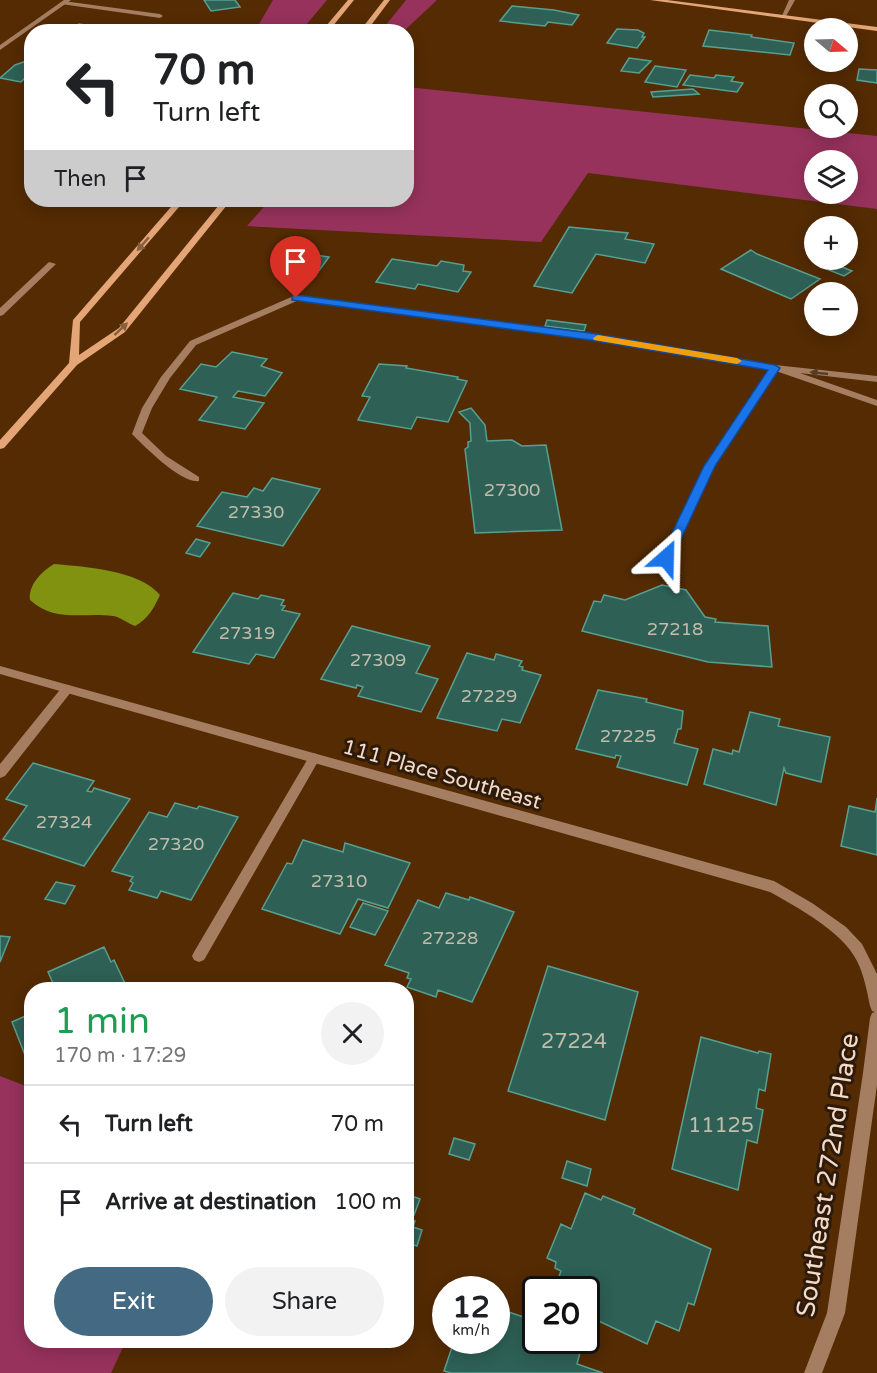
<!DOCTYPE html>
<meta charset="utf-8">
<style>
:root{--surface:#fff;--page:#f2f2f2;--text:#202124;--muted:#757577;--line:#e0e0e0;--accent:#446982}
body{margin:0;font-family:"Varela Round",sans-serif;background:var(--page);color:var(--text);height:100vh;display:flex;flex-direction:column;font-size:22px;white-space:nowrap}
*{box-sizing:border-box;margin:0}
p{font-size:20px;color:var(--muted)}
.icon{flex:none;width:33px;height:33px;fill:none;stroke:currentColor;stroke-width:2;stroke-linecap:round;stroke-linejoin:round}
.map{position:relative;flex:1;overflow:hidden}
.drawer{position:absolute;left:24px;top:982px;width:390px;height:366px;display:flex;flex-direction:column;background:var(--surface);border-radius:24px;box-shadow:0 3px 15px #0003}
.drawer>*{flex:none}
.guide{position:absolute;left:24px;top:24px;width:390px;height:183px;border-radius:24px;box-shadow:0 3px 15px #0003;background:#fff;color:var(--text);overflow:hidden}
.needle{width:39px;rotate:109deg}
.buttons{position:absolute;left:804px;top:18px;display:grid;gap:12px}
.buttons a{display:grid;place-items:center;width:54px;height:54px;border-radius:50%;background:var(--surface);box-shadow:0 3px 15px #0003;font-size:30px}
.speed{position:absolute;left:432px;top:1276px;display:flex;gap:12px;font-size:30px;font-weight:700;text-align:center}
.speed>*{display:grid;place-content:center;width:78px;height:78px;border-radius:50%;background:var(--surface);box-shadow:0 3px 15px #0003;line-height:1}
.speed small{font-size:15px;font-weight:400}
.speed .limit{border:3px solid #111;border-radius:9px;background:#fff;color:#111}
.pin{position:absolute;display:grid;place-items:center;width:51px;height:51px;color:#fff;margin:-62px -26px;border-radius:50% 50% 50% 0;rotate:-45deg;box-shadow:0 0 6px #0007}
.pin .icon{rotate:45deg}
.me{position:absolute;width:66px;margin:-33px;rotate:25deg;stroke-linejoin:round;filter:drop-shadow(0 0 4px #0008)}
.turn{display:flex;align-items:center;gap:21px;height:126px;padding:0 30px;font-size:27px}
.turn .icon{width:78px;height:78px;stroke-width:2.5}
.turn b{display:block;font-size:42px;line-height:51px}
.then{display:flex;align-items:center;height:57px;padding:0 30px;background:#0003;gap:12px;font-size:22px}
.round{display:grid;place-items:center;flex:none;width:63px;height:63px;border-radius:32px;background:var(--page)}
.headline{display:flex;align-items:center;justify-content:space-between;height:102px;padding:0 30px}
h1{font-size:36px;font-weight:600;line-height:45px;color:#1e9e55}
.primary-button{display:flex;gap:12px;margin-top:auto;padding:12px 30px}
.primary-button a{flex:1;height:69px;border-radius:36px;background:var(--accent);color:#fff;font-size:24px;font-weight:600;line-height:69px;text-align:center}
.primary-button a+a{background:var(--page);color:var(--text)}
ul{padding:0;list-style:none}
li{display:flex;align-items:center;gap:18px;height:78px;padding:0 30px;border-top:2px solid var(--line)}
li div{flex:1}
li b{display:block;font-size:22px}
li em{font-style:normal}
.map>svg:first-child{display:block}
</style>
<div class="map">
<svg width="877" height="1373" viewBox="0 0 877 1373">
<rect width="100%" height="100%" fill="#542b03"/>
<path fill="#97325c" fill-rule="evenodd" d="M273 0H327L301 31H255Z
M406 0H437L404 31H381Z
M407 87 877 136V209L588 173 541 242 247 226 270 200H406ZM814 160H848V194H814Z
M0 1076 31 1088 32 1341H126L111 1373H0Z"/>
<path fill="#80920f" d="M54 564C86 567 139 570 160 595 154 608 148 619 135 626 127 623 120 617 113 616 83 612 55 623 30 600 28 585 42 571 54 564Z"/>
<path fill="#2e6056" stroke="#57a091" stroke-width="1.5" d="M204 0H235L240 7 211 11Z
M512 6 554 10 579 15 572 25 548 22 545 26 500 21Z
M79 24 115 30 113 32H63Z
M617 29 638 30 644 33 642 37H645L637 48 607 43Z
M709 30 752 35 751 37 794 43 790 55 703 46Z
M629 58 651 61 639 73 621 71Z
M32 59V78L26 77 21 82 0 78 15 65Z
M655 66 686 70 677 87 645 82Z
M859 69 877 70V83L857 80Z
M690 75 714 78 716 75 734 77 731 81 743 83 737 92 683 85Z
M693 89 699 94 653 97 651 92Z
M569 227 628 233 625 239 654 244 645 263 596 254 572 293 534 286Z
M751 250 757 254 820 279 791 299 721 269Z
M289 251 329 257 318 272 277 265Z
M392 259 437 266 441 261 464 265 463 271 471 272 458 292 418 284 415 289 376 282Z
M837 265 852 271 844 276 829 270Z
M547 320 586 325 584 331 545 326Z
M232 352 267 359 261 366 282 373 265 396 238 391 233 397 264 403 245 429 199 420 217 397 180 389 201 364 216 367Z
M379 364 407 366 406 368 458 377 457 379 467 381 448 422 417 417 411 429 358 420 370 397 362 396Z
M471 408 485 425 487 441 512 440 522 446 546 445 562 530 475 533 465 449 468 447V442L471 441 470 423 459 412Z
M272 478 320 489 283 546 197 526 222 492 247 497 254 488 263 491Z
M196 539 210 543 200 557 186 553Z
M662 585 686 590 705 617 716 619 715 622 768 626 772 667 708 662 582 631 594 601 601 602 604 595 625 600Z
M233 593 258 599 261 595 284 600 281 605 285 606 282 610 300 614 274 658 256 654 249 664 193 652Z
M352 626 430 646 416 673 438 679 421 712 358 696 363 687 357 685 356 688 321 679Z
M467 653 494 660 496 654 522 661 519 666 523 667 522 670 541 675 520 723 502 719 497 731 437 718Z
M598 690 647 699 646 702 683 711 681 729H678L674 743 698 749 687 785 617 767 621 756 616 755 615 758 576 749Z
M750 712 780 719 778 726 830 737 821 782 786 773 784 768 776 805 704 784 713 749 732 754 733 750 739 752Z
M33 763 94 781 87 791 92 792 94 788 130 799 84 866 3 839 27 806 6 799Z
M877 798V855L841 846 849 806 875 812Z
M175 803 197 809 199 806 238 817 191 900 161 891 157 898 129 890 133 883 130 881 133 877 112 871 149 812 167 817Z
M303 840 343 852 345 843 410 863 388 908 358 899 340 934 262 909 287 863 292 864Z
M56 882 75 886 65 904 45 899Z
M446 893 469 900 470 897 514 912 472 1002 438 990 436 997 407 987 411 979 407 978 409 973 385 965 418 900 439 908Z
M363 903 388 911 375 935 350 927Z
M0 936 10 937 0 962Z
M104 947 111 962 114 960 128 990H56L48 972Z
M548 966 638 992 605 1120 508 1091Z
M32 1013V1073L12 1022Z
M701 1037 758 1053 759 1051 771 1054 765 1091 759 1089 756 1108 763 1110 757 1143 747 1140 738 1190 672 1169Z
M454 1138 475 1144 469 1160 449 1154Z
M567 1161 591 1169 587 1186 562 1178Z
M585 1193 601 1200 603 1196 635 1209 633 1214 711 1249 694 1305 688 1303 679 1331 656 1321 647 1344 586 1315V1290H554L561 1271 555 1268 556 1262 547 1258 561 1224 571 1229Z
M406 1194 420 1199 414 1215 406 1213Z
M406 1218 415 1221 413 1227 422 1230 417 1246 407 1243 406 1245Z
M496 1308 536 1321V1341H583L577 1364 603 1373H451L444 1371 454 1341H496Z"/>
<g fill="none" stroke-linecap="round" stroke-linejoin="round">
<path fill="#a57e61" fill-rule="evenodd" d="M63 1 160 14 163 16 160 18 61 4Z
M49 262 56 264 3 315 0 316V308Z
M296 295 300 298 299 300 196 345 170 378 152 408 142 433 166 456 199 477V481C182 484 146 448 134 436L132 434 142 408 161 377 190 341Z
M775 365 780 368 714 466 671 558 666 562 662 561 661 558 704 466 772 366Z
M67 685 71 686 73 689 71 692 5 776 0 778V764L63 686Z
M314 753 318 755 320 758 204 960 199 962 194 960 192 956 194 952 310 755Z"/>
<path fill="#a57e61" fill-rule="evenodd" d="M64 0H71L0 50V45Z
M789 0H795L785 18H781Z
M296 295 590 333 775 365 877 376V382L800 373 877 400V406L773 370 590 339 293 300 292 298Z
M0 666 774 881 812 903 846 927 862 944 877 974V1085L845 1313 822 1373H804L827 1313 863 1073 870 1018 872 1013 875 1012 872 1011 870 1006C867 991 864 975 857 961 842 931 798 908 770 892L0 674Z"/>
<path fill="#e4a676" fill-rule="evenodd" d="M348 0H354L328 32H321Z
M384 0H390L366 32H359Z
M650 0H667L877 27V31Z
M177 200H185L80 322 79 355 119 328 223 200H231L125 332 77 365 4 448 0 449V440L69 363 73 320Z"/>
</g>
<defs><path id="oneway-solid" d="M-6-.8H1V-3.2L6.5 0L1 3.2V.8H-6Z" transform="scale(1.5)"/></defs>
<g fill="#886040">
<use href="#oneway-solid" transform="translate(143 244) rotate(131)"/>
<use href="#oneway-solid" transform="translate(121 329) rotate(-43)"/>
</g>
<use fill="#563d29" href="#oneway-solid" transform="translate(819 373) rotate(-174)"/>
<path fill="#1a73e8" stroke="#114b97" stroke-width="1.5" d="M296 295 590 333 775 365 780 368 715 466 672 558 666 562 660 558 704 466 768 370 590 340 292 300V296Z"/>
<path fill="#f59e0b" d="M598 335 737 358 742 361 737 364 594 340 593 338Z"/>
<g text-anchor="middle" stroke-width="6" stroke-linejoin="round" paint-order="stroke">
<g font-size="18" fill="#c2bcab">
<text x="512" y="496">27300</text>
<text x="256" y="518">27330</text>
<text x="675" y="635">27218</text>
<text x="247" y="639">27319</text>
<text x="378" y="666">27309</text>
<text x="489" y="702">27229</text>
<text x="628" y="742">27225</text>
<text x="64" y="828">27324</text>
<text x="176" y="850">27320</text>
<text x="339" y="887">27310</text>
<text x="450" y="944">27228</text>
</g>
<g font-size="21" fill="#f4dac7" stroke="#2c1a0b">
<text transform="translate(442 774) rotate(16)" y="7">111 Place Southeast</text>
</g>
<g font-size="21" fill="#c2bcab">
<text x="574" y="1048">27224</text>
<text x="721" y="1132">11125</text>
</g>
<g font-size="26" fill="#f4dac7" stroke="#2c1a0b">
<text transform="translate(827 1175) rotate(-81)" y="9">Southeast 272nd Place</text>
</g>
</g>
</svg>
<div class="buttons">
<a><svg class="needle" viewBox="-14 -14 28 28"><path d="M0-13l5 13h-10z" fill="#e53935"/><path d="M0 13l5-13h-10z" fill="#757577"/></svg></a>
<a><svg class="icon" aria-label="search" viewBox="0 0 24 24"><circle cx="10" cy="10" r="6"/><path d="M15 15l6 6"/></svg></a>
<a><svg class="icon" aria-label="layers" viewBox="0 0 24 24"><path d="M12 4l9 5-9 5-9-5zM3 14l9 5 9-5"/></svg></a>
<a>+</a>
<a>−</a>
</div>
<div class="speed"><div>12<small>km/h</small></div><div class="limit">20</div></div>
<div class="pin" style="left:296px;top:298px;background:#d93025"><svg class="icon" aria-label="arrive" viewBox="0 0 24 24"><path d="M6 21V4h12l-3 4 3 4H6"/></svg></div>
<svg class="me" style="left:666px;top:558px" viewBox="-20 -20 40 40"><path d="M0-17L14 15 0 8-14 15z" fill="#1a73e8" stroke="#fff" stroke-width="4"/></svg>
<div class="guide">
<div class="turn"><svg class="icon" aria-label="left" viewBox="0 0 24 24"><path d="M17 20v-9H6M10 6l-5 5 5 5"/></svg><div><b>70 m</b>Turn left</div></div>
<div class="then">Then<svg class="icon" aria-label="arrive" viewBox="0 0 24 24"><path d="M6 21V4h12l-3 4 3 4H6"/></svg></div>
</div>
<section class="drawer">
<div class="headline"><div><h1>1 min</h1><p>170 m · 17:29</p></div><a class="round"><svg class="icon" aria-label="close" viewBox="0 0 24 24"><path d="M6 6l12 12M18 6L6 18"/></svg></a></div>
<ul>
<li><svg class="icon" aria-label="left" viewBox="0 0 24 24"><path d="M17 20v-9H6M10 6l-5 5 5 5"/></svg><div><b>Turn left</b></div><em>70 m</em></li>
<li><svg class="icon" aria-label="arrive" viewBox="0 0 24 24"><path d="M6 21V4h12l-3 4 3 4H6"/></svg><div><b>Arrive at destination</b></div><em>100 m</em></li>
</ul>
<div class="primary-button"><a>Exit</a><a>Share</a></div>
</section>
</div>
